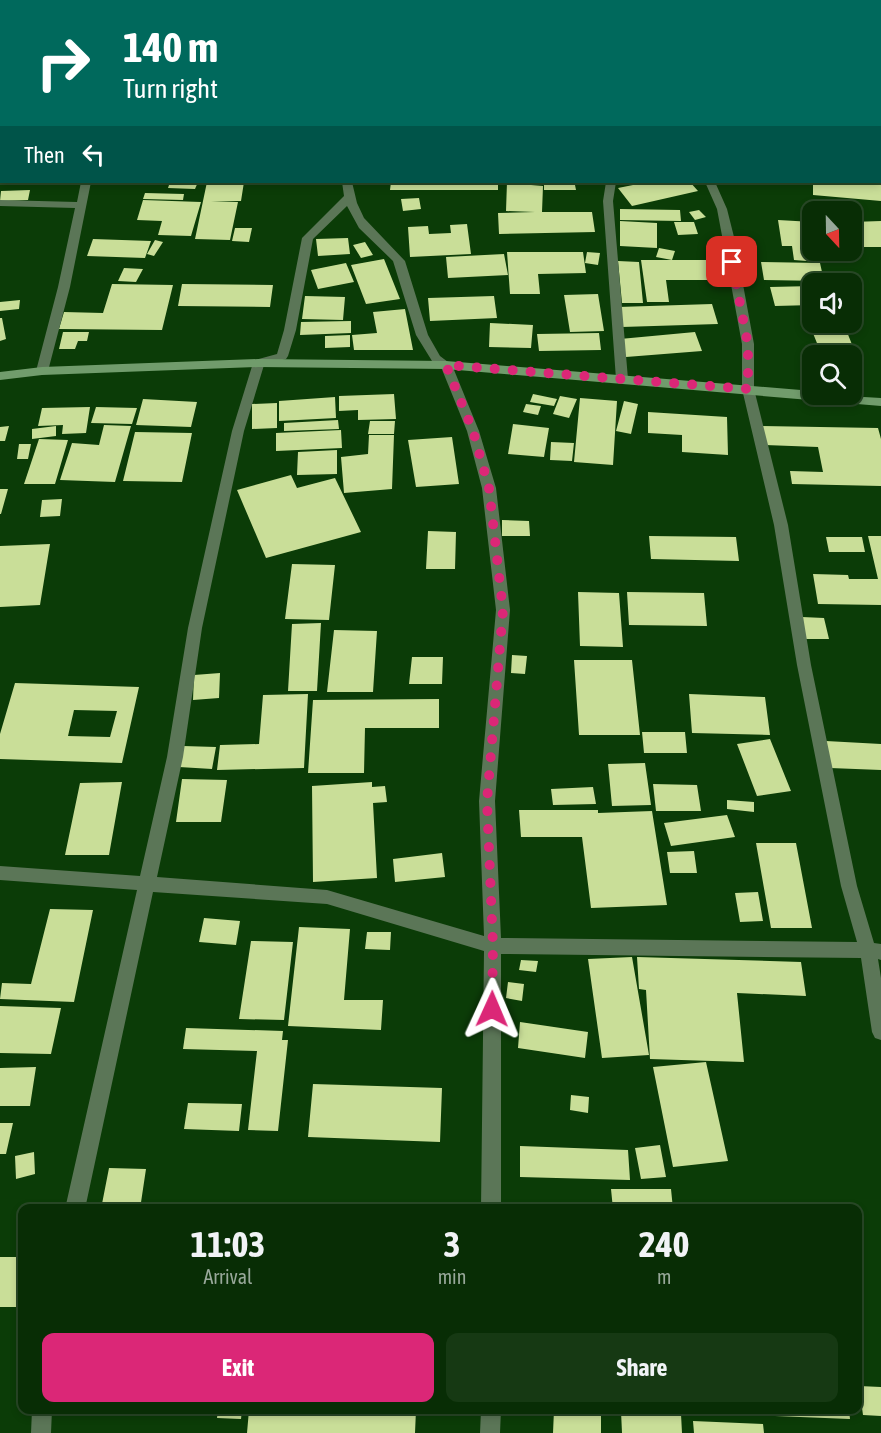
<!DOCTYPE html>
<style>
:root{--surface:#082d05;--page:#163913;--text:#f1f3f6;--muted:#98a89a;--line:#294927;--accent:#db2777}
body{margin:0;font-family:"Asap Condensed",sans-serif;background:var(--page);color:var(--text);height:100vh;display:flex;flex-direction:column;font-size:22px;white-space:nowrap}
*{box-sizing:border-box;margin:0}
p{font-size:20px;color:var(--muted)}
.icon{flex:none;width:33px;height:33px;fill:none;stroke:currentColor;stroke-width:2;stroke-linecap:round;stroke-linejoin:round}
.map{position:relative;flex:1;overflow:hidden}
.drawer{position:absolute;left:18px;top:1204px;width:844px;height:210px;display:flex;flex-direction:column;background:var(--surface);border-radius:12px;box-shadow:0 3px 9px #0003,0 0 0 2px var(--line)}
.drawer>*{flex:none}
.banner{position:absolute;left:0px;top:0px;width:882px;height:183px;box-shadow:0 3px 9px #0003,0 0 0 2px var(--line);background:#00695c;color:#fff;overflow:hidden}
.needle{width:39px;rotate:158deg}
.fabs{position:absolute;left:802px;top:201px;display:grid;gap:12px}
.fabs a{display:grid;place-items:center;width:60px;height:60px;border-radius:12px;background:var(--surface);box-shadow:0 3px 9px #0003,0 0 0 2px var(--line);font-size:30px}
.pin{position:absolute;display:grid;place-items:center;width:51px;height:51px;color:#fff;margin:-26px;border-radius:12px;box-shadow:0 3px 9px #0006}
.me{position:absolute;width:66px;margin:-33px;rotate:1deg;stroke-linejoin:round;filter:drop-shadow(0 0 4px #0008)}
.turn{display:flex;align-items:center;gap:21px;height:126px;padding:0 24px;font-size:27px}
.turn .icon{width:78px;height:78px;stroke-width:2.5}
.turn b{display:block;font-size:42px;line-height:51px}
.then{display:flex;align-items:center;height:57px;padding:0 24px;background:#0003;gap:12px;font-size:22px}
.eta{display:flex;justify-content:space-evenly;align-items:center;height:102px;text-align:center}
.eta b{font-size:36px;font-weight:700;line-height:42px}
.action{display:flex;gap:12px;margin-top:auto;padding:12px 24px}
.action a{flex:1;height:69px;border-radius:12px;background:var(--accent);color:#fff;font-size:24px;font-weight:700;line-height:69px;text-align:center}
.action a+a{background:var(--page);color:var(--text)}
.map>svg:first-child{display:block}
</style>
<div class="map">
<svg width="881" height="1433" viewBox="0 0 881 1433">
<rect width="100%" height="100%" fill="#0b3c07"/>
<path fill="#c9de98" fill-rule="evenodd" d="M170 182 181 183 198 182 195 189 168 188Z
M207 182H244L241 201H211L238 202 230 240 195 239Z
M391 182H498V190H390Z
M507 182H531V185L543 186 542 212H592L595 232 499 234 498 213 535 212 506 211Z
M534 182H589V185H575L576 190H544V185H534Z
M648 182H690L698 191 632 206 618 188Z
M813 182 881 184V201L813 195Z
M30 190 28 200 0 201 1 191Z
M145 193 184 194 183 200 143 199Z
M419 198 421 209 403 211 401 199Z
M143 200 201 202 191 236 158 235 162 221 137 220Z
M620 209 680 210 681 221 620 220Z
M699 210 706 217 695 220 689 212Z
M778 220 813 222V250H817L819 262 794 260 792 246H782Z
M620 221 657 223V248L620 246Z
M881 221V247H852V222Z
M674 222H694L698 234 678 235Z
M467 224 471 254 410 257 408 227 428 226 429 234 451 233 450 225Z
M235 228H252L249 242 232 241Z
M348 238 350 254 318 256 316 239Z
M93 239 151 241 145 258 87 256Z
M155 240 163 242 154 256 147 254Z
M365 242 373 255 361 258 353 245Z
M659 248 675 251 672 260 656 257Z
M507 252H583L586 273 538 274 540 294H510Z
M587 252 600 253 598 265 585 263Z
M504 254 508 275 448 278 446 257Z
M384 259 400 299 366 304 351 265Z
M641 260H713L717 280H666L669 302H647Z
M618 261 639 262 643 303H622Z
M761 262 820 263 824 281 764 280Z
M346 263 354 282 318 289 311 270Z
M124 268 143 269 136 282 118 281Z
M112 284 173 285 162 330 59 329 64 312 103 313Z
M182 284 273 285 270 307 178 306Z
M813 286V305L775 306 770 287Z
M598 294 604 331 570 332 564 295Z
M305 296 345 297 343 320 302 319Z
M494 296 497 318 430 321 428 298Z
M20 300 19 309 0 311V302Z
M712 304 718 324 622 327 618 307Z
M405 309 413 350H354L352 335 377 333 373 312Z
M813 315V322H843L855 352 821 353 806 316Z
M0 318H2L6 339 0 341Z
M351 321V333L300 335 301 322Z
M490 323 533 325 531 348 489 347Z
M63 332H89L87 341H78L75 349H59Z
M695 332 702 351 626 357 620 339Z
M599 333 601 350 539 351 537 334Z
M350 335V347L325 348V336Z
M394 394 396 419 358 420V410L339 411V396Z
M533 394 557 399 554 406 530 402Z
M560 396 577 399 569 418 553 414Z
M335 397 336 418 279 421V401Z
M580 398 617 401 613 465 574 462Z
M143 399 197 402 191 427 136 425Z
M624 401 638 404 631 434 616 431Z
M277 403V428L252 429V404Z
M526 404 541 406 538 415 523 412Z
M90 407 86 433 62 434 63 425 38 426 42 408Z
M96 407 137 408 132 424 91 423Z
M648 412 727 417 728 455 682 452V435L648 433Z
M338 420 339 429 284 431V423Z
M370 421H395L394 434H368Z
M513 424 549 428 544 457 508 454Z
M104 425 131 426 115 482 60 480 72 443 99 445Z
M9 426 5 441H0V427Z
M56 426V436L32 439V429Z
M762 426 878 428 881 439V486L792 484 790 471 823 472 818 447 765 445Z
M341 430 342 448 276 451V433Z
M135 432 192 433 182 482 123 481Z
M369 435H394L392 489 344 493 341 457 368 454Z
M452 437 459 484 416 487 408 440Z
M39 439 68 440 55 484H24Z
M551 442 574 443 572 461 550 460Z
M19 444H31L28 459H17Z
M337 450V474L297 475 298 452Z
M291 475 297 488 335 478 361 532 266 558 237 490Z
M0 489H8L1 514H0Z
M62 499 60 516 40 517 42 500Z
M502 520 529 521 530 536H502Z
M428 531 456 532 455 569H426Z
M649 536 736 537 739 561 651 559Z
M868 536H881V605L818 604 813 574 848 575 849 579H878Z
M826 537H862L865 552H829Z
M50 544 40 605 0 607V546Z
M292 564 335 565 329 620 285 619Z
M578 592 619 593 623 647 580 646Z
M627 592 704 593 707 626 629 625Z
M802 617 824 618 829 639H805Z
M321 623 317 691H288L292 624Z
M334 630 377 631 373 692H327Z
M512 655 527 656 525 674 511 673Z
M412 657H443L442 684H409Z
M574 660H632L640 735H579Z
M220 673 219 698 193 700 194 675Z
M15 683 139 687 122 763 0 759V734ZM74 710 117 711 110 737 68 736Z
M308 694 304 768 217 770 220 745 259 744 263 695Z
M689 694 765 697 770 735 692 733Z
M439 699V728H365L364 773H308L313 700Z
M642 732H685L687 753H644Z
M770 739 791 791 757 796 737 744Z
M826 741 881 744V770L830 768Z
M183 746 216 747 212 769 179 767Z
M645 763 651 805 612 806 608 764Z
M182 779 227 780 221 822H176Z
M122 782 109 855H65L80 783Z
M372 782V787L385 786 387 802 373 803 377 878 313 882 312 786Z
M653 784 697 785 701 811H656Z
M593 787 596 804 553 805 551 789Z
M727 800 754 802V812L727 809Z
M519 810H598V813L652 811 667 905 591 908 582 837H521Z
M727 815 735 837 671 846 664 823Z
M756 843H796L812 928H771Z
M694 851 697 873H670L667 852Z
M442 853 445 877 395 882 393 859Z
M758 892 763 921 740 922 735 893Z
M50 909 93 910 74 1002 0 999 2 983 31 984Z
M204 918 240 921 236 945 199 942Z
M299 927 350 929 344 1000H383L381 1030 288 1026Z
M367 932H391L390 950 365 949Z
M251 941 293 942 284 1020 239 1019Z
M632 957 649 1055 602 1058 588 959Z
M637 957 801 962 806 996 737 993 744 1062 650 1059 646 990 639 989Z
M521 960 538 961 536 972 519 970Z
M508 982 524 984 522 1001 506 998Z
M0 1006 61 1008 51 1054 0 1053Z
M520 1022 588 1032 585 1058 518 1048Z
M186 1028 283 1031 282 1040H288L278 1131 248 1130 257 1051 183 1049Z
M706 1062 728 1161 673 1167 653 1067Z
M36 1067 30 1106H0V1068Z
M313 1084 442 1088 440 1142 308 1137Z
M571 1095 589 1097 588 1113 570 1110Z
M188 1103 242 1104 239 1131 184 1129Z
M0 1123H13L6 1154H0Z
M660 1145 666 1177 641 1179 635 1148Z
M520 1146 628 1150 630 1180 520 1177Z
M34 1152 35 1174 16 1179 15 1156Z
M109 1168 146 1169 140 1209H101Z
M611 1189H671L673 1209H613Z
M0 1257H22V1307H0Z
M859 1386 881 1387V1416L863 1415Z
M218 1410H242L241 1419 217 1418Z
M249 1410H416L415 1433H247Z
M554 1410 601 1413V1433H553Z
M774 1410H849L850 1419 775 1416Z
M621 1411 681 1414 682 1433H622Z
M693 1421 763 1424 764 1433H694Z"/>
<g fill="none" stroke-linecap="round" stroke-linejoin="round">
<path fill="#5b7657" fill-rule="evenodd" d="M118 0H128V2H118Z
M332 0H342V2H332Z
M345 0H357L358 2H347Z
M880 21H881V27H880Z
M880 141H881V148H880Z
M81 182H91L70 287 48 371 42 375 36 371 58 287 75 208 0 206V200L77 202Z
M342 182H352L357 203 364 218 405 261 428 335 440 356 452 365 479 431 496 488 510 610 495 801 501 938 857 942 841 886 797 665 774 525 742 389V344L723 241 717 209 705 182H715L727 209 735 241 754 344V389L788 525 811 665 857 886 874 943 881 944V960L878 959 881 978V1040L875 1038 872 1032 861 958 501 954V1209H481L484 951 327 904 153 892 85 1209H65L137 890 0 880V866L140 876 167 757 188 628 232 431 253 363 255 360 277 354 284 330 302 238 344 196ZM347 206 359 228 393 261 416 335 432 361 441 367 467 431 482 488 496 610 479 801 484 936 327 890 157 877 183 757 202 628 244 431 264 365 286 359 288 356 296 330 313 239Z
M606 182H616L613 201 628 379 622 383 616 379 603 201Z
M32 1410H52L51 1433H31Z
M481 1410H501L500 1433H480Z"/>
<path fill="#719c6c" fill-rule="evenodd" d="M259 359 446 361 813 391V394L881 398V406L446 369 259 367 42 375 0 380V372L42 367Z"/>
</g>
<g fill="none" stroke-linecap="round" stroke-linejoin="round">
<path stroke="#db2777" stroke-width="10" stroke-dasharray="0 18" d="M492 1009 493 946 487 801 503 610 489 488 473 431 446 365 748 389V345L732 262"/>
</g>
</svg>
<div class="fabs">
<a><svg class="needle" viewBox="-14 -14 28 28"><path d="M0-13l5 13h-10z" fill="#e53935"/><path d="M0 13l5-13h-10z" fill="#98a89a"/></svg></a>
<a><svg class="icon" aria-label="sound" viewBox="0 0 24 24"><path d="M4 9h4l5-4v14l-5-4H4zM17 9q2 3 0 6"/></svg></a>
<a><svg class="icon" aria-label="search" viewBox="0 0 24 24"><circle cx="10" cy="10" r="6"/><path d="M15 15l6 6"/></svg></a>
</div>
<div class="pin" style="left:732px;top:262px;background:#d93025"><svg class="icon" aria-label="arrive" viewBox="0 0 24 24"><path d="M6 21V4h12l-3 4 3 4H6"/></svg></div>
<svg class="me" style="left:492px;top:1009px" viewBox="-20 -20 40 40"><path d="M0-17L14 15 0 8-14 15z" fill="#db2777" stroke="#fff" stroke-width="4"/></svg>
<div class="banner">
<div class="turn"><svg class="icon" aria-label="right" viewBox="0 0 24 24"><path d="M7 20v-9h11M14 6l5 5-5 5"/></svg><div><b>140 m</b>Turn right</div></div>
<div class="then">Then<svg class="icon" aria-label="left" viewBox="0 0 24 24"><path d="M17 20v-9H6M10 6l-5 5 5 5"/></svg></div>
</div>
<section class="drawer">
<div class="eta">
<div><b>11:03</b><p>Arrival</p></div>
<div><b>3</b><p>min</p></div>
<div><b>240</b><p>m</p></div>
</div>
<div class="action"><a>Exit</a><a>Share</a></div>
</section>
</div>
